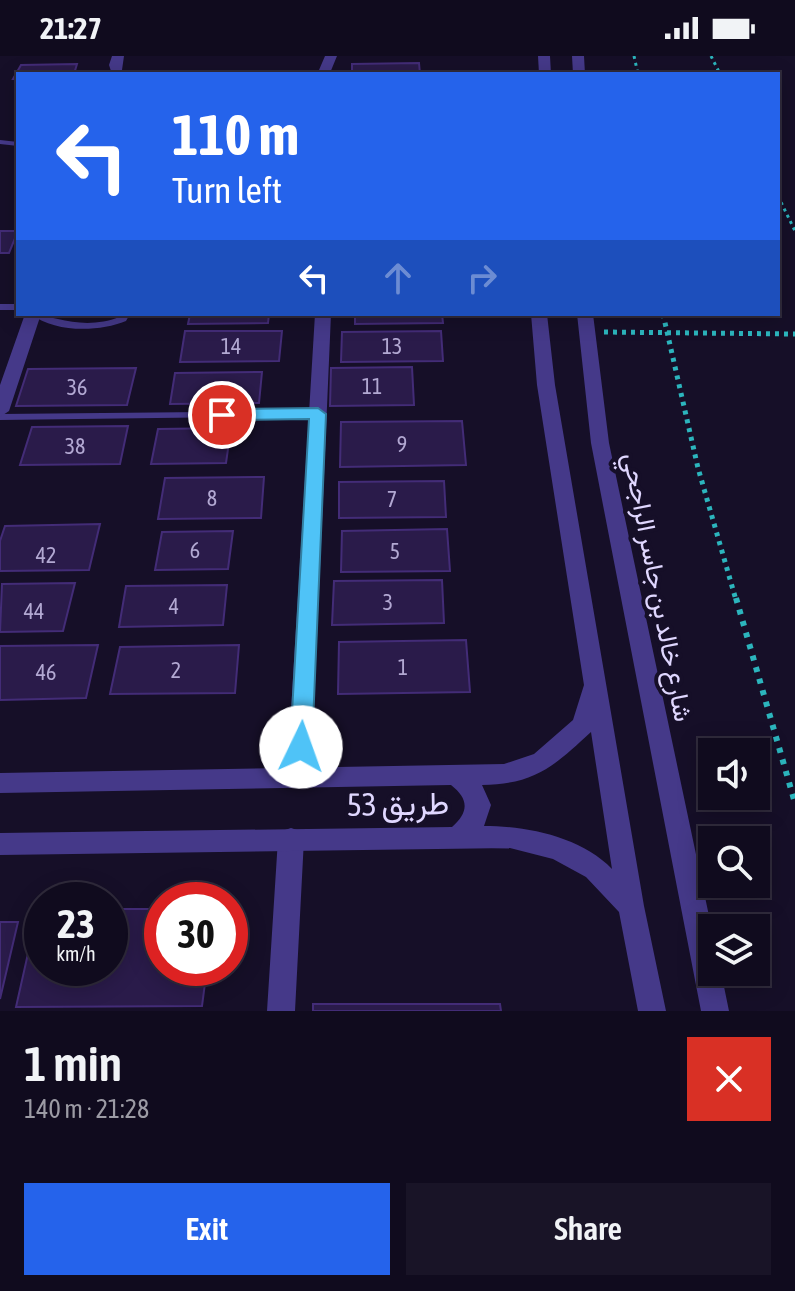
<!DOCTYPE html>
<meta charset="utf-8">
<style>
:root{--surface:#100b1e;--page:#191427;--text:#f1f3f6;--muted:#9c9ba4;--line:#302b3c;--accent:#2563eb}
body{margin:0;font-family:"Asap Condensed",Vazirmatn,sans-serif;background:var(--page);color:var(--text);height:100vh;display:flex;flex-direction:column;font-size:30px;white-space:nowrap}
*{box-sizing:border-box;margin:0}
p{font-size:26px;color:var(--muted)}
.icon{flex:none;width:44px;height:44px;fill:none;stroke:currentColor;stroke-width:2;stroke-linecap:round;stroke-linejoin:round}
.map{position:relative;height:955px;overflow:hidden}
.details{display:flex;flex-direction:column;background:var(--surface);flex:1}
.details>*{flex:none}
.guide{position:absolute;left:16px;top:16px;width:764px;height:244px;border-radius:0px;box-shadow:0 4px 20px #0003,0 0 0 2px var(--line);background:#2563eb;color:#fff;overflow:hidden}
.controls{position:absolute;left:698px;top:682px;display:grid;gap:16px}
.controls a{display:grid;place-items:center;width:72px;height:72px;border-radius:0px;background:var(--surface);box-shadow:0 4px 20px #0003,0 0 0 2px var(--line);font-size:40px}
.speed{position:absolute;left:24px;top:826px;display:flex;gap:16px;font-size:40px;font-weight:700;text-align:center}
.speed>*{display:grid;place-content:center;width:104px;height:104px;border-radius:50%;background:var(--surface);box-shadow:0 4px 20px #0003,0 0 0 2px var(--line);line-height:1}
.speed small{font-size:20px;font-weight:400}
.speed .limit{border:12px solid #d22;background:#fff;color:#111}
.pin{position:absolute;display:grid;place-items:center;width:68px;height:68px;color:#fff;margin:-34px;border:4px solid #fff;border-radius:50%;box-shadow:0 2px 8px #0007}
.me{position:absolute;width:88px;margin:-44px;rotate:3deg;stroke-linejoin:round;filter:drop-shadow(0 0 6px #0008)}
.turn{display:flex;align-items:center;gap:28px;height:168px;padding:0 24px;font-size:36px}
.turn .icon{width:104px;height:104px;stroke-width:2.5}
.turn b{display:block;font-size:56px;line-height:68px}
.lanes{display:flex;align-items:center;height:76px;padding:0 24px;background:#0003;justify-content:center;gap:40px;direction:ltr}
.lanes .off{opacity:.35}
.round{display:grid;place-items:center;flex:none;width:84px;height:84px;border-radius:0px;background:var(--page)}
.overview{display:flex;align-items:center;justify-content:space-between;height:136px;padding:0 24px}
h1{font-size:48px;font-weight:600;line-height:60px}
.cta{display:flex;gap:16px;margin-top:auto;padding:16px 24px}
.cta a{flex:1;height:92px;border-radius:0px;background:var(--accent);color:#fff;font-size:32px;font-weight:600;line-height:92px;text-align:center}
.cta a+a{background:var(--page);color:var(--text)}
.status{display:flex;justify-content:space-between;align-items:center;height:56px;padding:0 40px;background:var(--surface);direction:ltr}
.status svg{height:22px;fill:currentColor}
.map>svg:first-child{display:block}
</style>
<div class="status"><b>21:27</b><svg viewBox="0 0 49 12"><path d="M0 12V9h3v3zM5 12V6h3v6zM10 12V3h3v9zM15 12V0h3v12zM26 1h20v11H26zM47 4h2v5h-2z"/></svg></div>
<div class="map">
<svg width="795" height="955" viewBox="0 0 795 955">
<rect width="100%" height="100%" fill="#160f28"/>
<path fill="#2a1b4a" stroke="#432c77" stroke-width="2" d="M419 7 420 18H352V8Z
M77 8 74 18H18V23H13L21 9Z
M0 175H18L9 197H0Z
M190 258H269L268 267 188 268Z
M355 258H442L443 267 355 268Z
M185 275H282L279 305 180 306Z
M441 275 443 305 341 306 342 276Z
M412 311 414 349 330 350 331 312Z
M136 312 127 349 16 350 28 313Z
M262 316 259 347 170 348 175 317Z
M462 365 466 409 340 411 341 366Z
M128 370 120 408 20 409 32 371Z
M231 372 226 407 151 408 158 373Z
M264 421 261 462 158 463 165 422Z
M444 425 446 461 339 462V426Z
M100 468 89 514 0 515V485L5 470Z
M447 473 450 515 341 516 342 475Z
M233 475 228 513 155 514 162 476Z
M442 524 444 567 332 569 334 525Z
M75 527 63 575 0 576 2 528Z
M227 529 223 569 119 571 126 530Z
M466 584 470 636 338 638 339 586Z
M98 589 86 642 0 644V590Z
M239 589 235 637 110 638 120 591Z
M38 853H42V912H110V853H162V912H207L202 950 16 951Z
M0 866H18L0 943Z
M313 948H500L501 955H313Z"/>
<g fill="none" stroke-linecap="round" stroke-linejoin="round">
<path stroke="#2cb5bd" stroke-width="3" stroke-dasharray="3 4" stroke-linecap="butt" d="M634 0 638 18
M711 0 720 18
M778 140 795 175"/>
<path stroke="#2cb5bd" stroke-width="5" stroke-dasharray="4 5" stroke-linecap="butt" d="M663 258 698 412 736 544
M604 276 795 278"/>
<path stroke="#2cb5bd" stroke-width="6" stroke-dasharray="5 7" stroke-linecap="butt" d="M736 542 795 747"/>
<path fill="#453989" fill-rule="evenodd" d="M0 84 18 86V90L0 88Z
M0 248H18V254H0Z
M31 258C41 258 48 261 58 263 77 268 100 269 119 261L120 258H130L126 265C99 276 55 277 31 258Z
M318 355 323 358 322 360 0 364V358Z"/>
<path fill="#453989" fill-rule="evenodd" d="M112 0H124L122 14 131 18H112L109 9Z
M325 0H337L330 17 313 18 319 14Z
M25 258H41L9 355 0 361V329Z
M315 258H331L311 721 308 728 299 731 290 728 287 721Z
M291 772 300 775 304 783 295 955H267L278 783 282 775Z"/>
<path fill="#453989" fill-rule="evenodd" d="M538 0H550L551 18H539Z
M572 0H584L585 18H573Z
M531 258H547L555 329 644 850 666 955H638L619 856 586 821 553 803 510 792 0 799V777L452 771C469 756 469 743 451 729L0 737V717L504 708 534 698 573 664 584 629 537 329ZM591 676 612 813C581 781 527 770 484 770L491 749 482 729C536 728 554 710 591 676Z
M577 258H593L609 387 712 874V916H721L729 955H701L591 387Z"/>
</g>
<path fill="#4fc3f7" stroke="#337fa1" stroke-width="2" d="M318 352 326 358 312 691 309 697 301 700 293 697 290 691 309 363 222 364 214 359 222 353Z"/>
<g text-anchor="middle" stroke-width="8" stroke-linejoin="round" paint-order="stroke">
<g font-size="22" fill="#b2a8d2">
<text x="231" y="298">14</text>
<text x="392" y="298">13</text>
<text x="372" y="338">11</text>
<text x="77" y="339">36</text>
<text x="402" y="396">9</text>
<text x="75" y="398">38</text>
<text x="212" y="450">8</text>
<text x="392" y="451">7</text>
<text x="195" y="502">6</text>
<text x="395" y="503">5</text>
<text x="46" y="507">42</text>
<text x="388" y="554">3</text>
<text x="174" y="558">4</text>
<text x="34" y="563">44</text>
<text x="403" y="619">1</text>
<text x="176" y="622">2</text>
<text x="46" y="624">46</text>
</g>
<g font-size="26" fill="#e0d7ff" stroke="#160f28">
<text transform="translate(658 531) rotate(79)" y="9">شارع خالد بن جاسر الراجحي</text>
</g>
<g font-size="32" fill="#e0d7ff" stroke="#160f28">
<text transform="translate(398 748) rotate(-1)" y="11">طريق 53</text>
</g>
</g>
</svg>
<div class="controls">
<a><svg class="icon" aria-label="sound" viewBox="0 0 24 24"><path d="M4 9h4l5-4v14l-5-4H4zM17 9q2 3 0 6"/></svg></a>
<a><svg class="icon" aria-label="search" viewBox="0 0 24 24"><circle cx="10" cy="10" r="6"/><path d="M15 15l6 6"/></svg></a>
<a><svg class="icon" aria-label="layers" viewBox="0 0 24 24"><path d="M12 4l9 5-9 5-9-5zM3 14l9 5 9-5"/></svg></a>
</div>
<div class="speed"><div>23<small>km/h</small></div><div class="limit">30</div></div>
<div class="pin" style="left:222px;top:359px;background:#d93025"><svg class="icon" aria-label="arrive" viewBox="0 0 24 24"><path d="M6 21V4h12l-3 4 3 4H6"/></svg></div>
<svg class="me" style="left:301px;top:691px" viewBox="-20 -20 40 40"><circle r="19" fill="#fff"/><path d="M0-13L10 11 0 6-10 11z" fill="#4fc3f7"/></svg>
<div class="guide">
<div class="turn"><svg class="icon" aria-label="left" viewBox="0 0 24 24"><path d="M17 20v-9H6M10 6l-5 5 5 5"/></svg><div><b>110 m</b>Turn left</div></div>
<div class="lanes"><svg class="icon" aria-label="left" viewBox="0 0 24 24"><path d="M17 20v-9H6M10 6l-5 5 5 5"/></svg><svg class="icon off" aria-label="ahead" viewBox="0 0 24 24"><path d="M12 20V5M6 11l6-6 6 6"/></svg><svg class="icon off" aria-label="right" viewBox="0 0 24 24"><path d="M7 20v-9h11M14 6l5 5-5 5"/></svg></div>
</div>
</div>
<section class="details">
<div class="overview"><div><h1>1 min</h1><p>140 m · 21:28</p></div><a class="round" style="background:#d93025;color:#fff"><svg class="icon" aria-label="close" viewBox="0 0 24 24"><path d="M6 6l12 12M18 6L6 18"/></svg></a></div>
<div class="cta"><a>Exit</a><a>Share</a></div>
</section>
